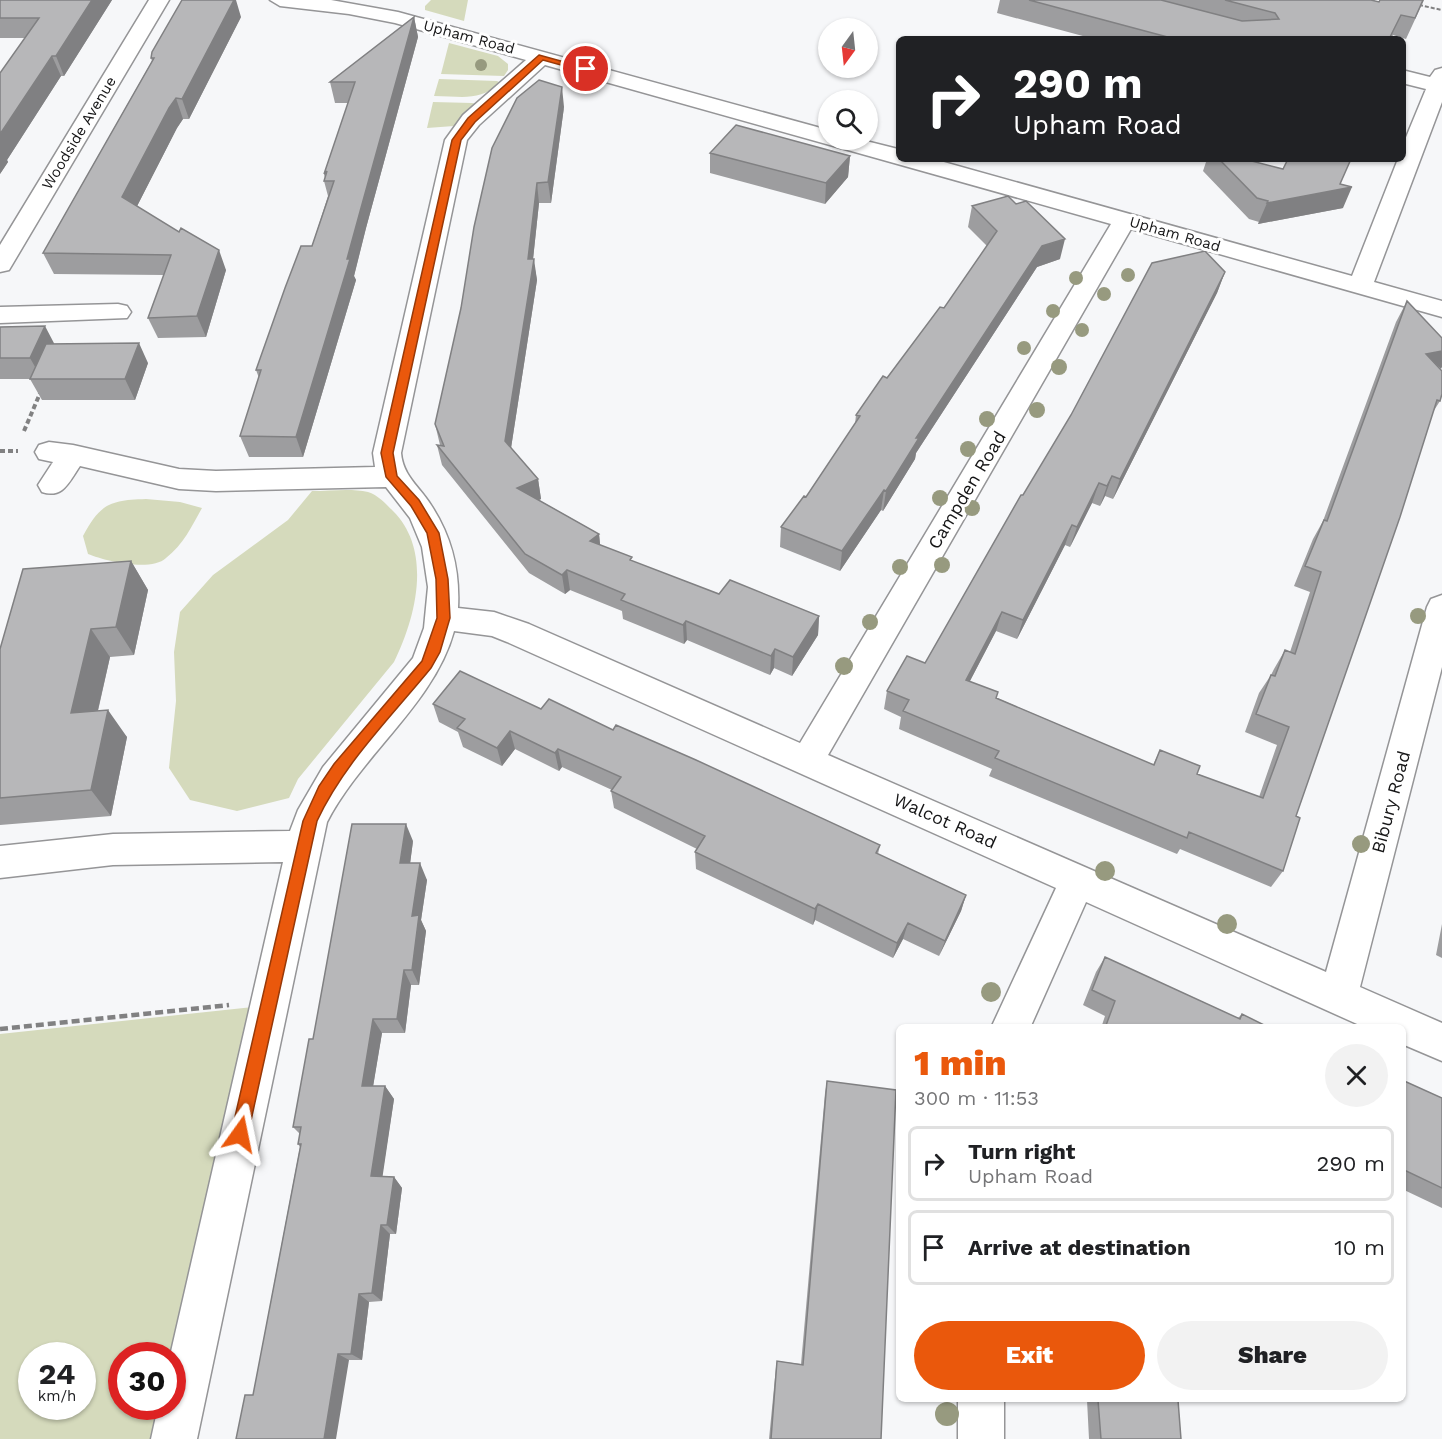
<!DOCTYPE html>
<meta charset="utf-8">
<style>
:root{--surface:#fff;--page:#f2f2f2;--text:#202124;--muted:#757577;--line:#e0e0e0;--accent:#ea580c}
body{margin:0;font-family:"Work Sans",sans-serif;background:var(--page);color:var(--text);height:100vh;display:flex;flex-direction:column;font-size:22px;white-space:nowrap}
*{box-sizing:border-box;margin:0}
p{font-size:20px;color:var(--muted)}
.icon{flex:none;width:33px;height:33px;fill:none;stroke:currentColor;stroke-width:2;stroke-linecap:round;stroke-linejoin:round}
.map{position:relative;flex:1;overflow:hidden}
.side{position:absolute;left:896px;top:1024px;width:510px;height:378px;display:flex;flex-direction:column;background:var(--surface);border-radius:9px;box-shadow:0 2px 4px #0004}
.side>*{flex:none}
.hud{position:absolute;left:896px;top:36px;width:510px;height:126px;border-radius:9px;box-shadow:0 2px 4px #0004;background:#202124;color:#fff;overflow:hidden}
.needle{width:39px;rotate:195deg}
.controls{position:absolute;left:818px;top:18px;display:grid;gap:12px}
.controls a{display:grid;place-items:center;width:60px;height:60px;border-radius:50%;background:var(--surface);box-shadow:0 2px 4px #0004;font-size:30px}
.speed{position:absolute;left:18px;top:1342px;display:flex;gap:12px;font-size:30px;font-weight:700;text-align:center}
.speed>*{display:grid;place-content:center;width:78px;height:78px;border-radius:50%;background:var(--surface);box-shadow:0 2px 4px #0004;line-height:1}
.speed small{font-size:15px;font-weight:400}
.speed .limit{border:9px solid #d22;background:#fff;color:#111}
.pin{position:absolute;display:grid;place-items:center;width:51px;height:51px;color:#fff;margin:-26px;border:3px solid #fff;border-radius:50%;box-shadow:0 2px 6px #0007}
.me{position:absolute;width:66px;margin:-33px;rotate:12deg;stroke-linejoin:round;filter:drop-shadow(0 0 4px #0008)}
.turn{display:flex;align-items:center;gap:21px;height:126px;padding:0 18px;font-size:27px}
.turn .icon{width:78px;height:78px;stroke-width:2.5}
.turn b{display:block;font-size:42px;line-height:51px}
.round{display:grid;place-items:center;flex:none;width:63px;height:63px;border-radius:32px;background:var(--page)}
.headline{display:flex;align-items:center;justify-content:space-between;height:102px;padding:0 18px}
h1{font-size:36px;font-weight:800;line-height:45px;color:var(--accent)}
.button{display:flex;gap:12px;margin-top:auto;padding:12px 18px}
.button a{flex:1;height:69px;border-radius:36px;background:var(--accent);color:#fff;font-size:24px;font-weight:800;line-height:69px;text-align:center}
.button a+a{background:var(--page);color:var(--text)}
ul{padding:0;list-style:none}
li{display:flex;align-items:center;gap:18px;height:75px;margin:0 12px 9px;padding:0 6px;border:3px solid var(--line);border-radius:9px}
li div{flex:1}
li b{display:block;font-size:22px}
li em{font-style:normal}
.map>svg:first-child{display:block}
</style>
<div class="map">
<svg width="1442" height="1439" viewBox="0 0 1442 1439">
<rect width="100%" height="100%" fill="#f6f7f9"/>
<path fill="#d5dabc" fill-rule="evenodd" d="M431 0H468L464 21 425 10V6Z
M449 43 498 56 508 64V70L504 76 441 74Z
M439 79 497 81 501 83C478 102 462 96 434 96Z
M433 102 472 103 477 104 454 126 427 128Z
M312 491C330 491 351 488 368 492 378 495 386 504 393 511 433 551 416 617 394 662L298 779 289 798 237 811 190 800 169 768 176 701 174 652 180 612 213 575 288 520Z
M146 499 180 502 202 508C192 526 183 545 166 558 151 572 105 561 88 554L83 536C100 504 110 500 146 499Z
M253 1007 172 1356H122V1407H164L157 1439H0V1034ZM32 1356H82V1407H32Z"/>
<g fill="none" stroke-linecap="round" stroke-linejoin="round">
<defs>
<path id="minor" d="M149 0H169L12 265 9 270 0 272V245Z
M270 0H331L398 12 828 130V140H862L898 149V159H933L1352 276 1398 159H1402V147L1426 89 1402 83V70L1430 77 1435 70 1442 68V102L1374 282 1442 301V317L1131 229 828 755 1326 972 1427 607 1431 599 1442 595V667L1360 987 1442 1023V1061L1402 1044V1028H1366L1086 902 1030 1028H991L1056 888 507 642 492 636 454 631C434 704 362 754 327 822L197 1439H151L158 1407H172V1356H170L283 862 113 865 0 878V846L113 834 290 831 298 810 323 767 413 658 424 628 428 587 422 547 410 518 386 487 216 491 179 489 80 466C69 482 63 499 42 492L38 485 53 462 39 459 35 452 39 445 49 442 73 445 179 469 216 471 375 467 373 453 445 140 463 115 526 60 395 23 349 14 280 6ZM545 65 1111 224 800 743 529 624 494 612 458 608C460 570 452 537 431 505 419 486 403 476 401 453L467 140 479 125Z
M118 304 127 306 131 312 127 318 0 323V307Z
M958 1400H1004V1439H958Z"/>
</defs>
<use href="#minor" stroke="#959597" stroke-width="3"/>
<path stroke="#818182" stroke-width="2" stroke-dasharray="4 2" stroke-linecap="butt" d="M1419 5 1442 10"/>
<path stroke="#818182" stroke-width="4" stroke-dasharray="5 3" stroke-linecap="butt" d="M24 431 41 391
M0 451H18"/>
<path stroke="#818182" stroke-width="4.5" stroke-dasharray="8 4" stroke-linecap="butt" d="M0 1029 229 1005"/>
<use href="#minor" fill="#fff" fill-rule="evenodd"/>
</g>
<g fill="#979a7f">
<circle cx="481" cy="65" r="6"/>
<circle cx="1128" cy="275" r="7"/>
<circle cx="1076" cy="278" r="7"/>
<circle cx="1104" cy="294" r="7"/>
<circle cx="1053" cy="311" r="7"/>
<circle cx="1082" cy="330" r="7"/>
<circle cx="1024" cy="348" r="7"/>
<circle cx="1059" cy="367" r="8"/>
<circle cx="1037" cy="410" r="8"/>
<circle cx="987" cy="419" r="8"/>
<circle cx="968" cy="449" r="8"/>
<circle cx="940" cy="498" r="8"/>
<circle cx="972" cy="508" r="8"/>
<circle cx="942" cy="565" r="8"/>
<circle cx="900" cy="567" r="8"/>
<circle cx="1418" cy="616" r="8"/>
<circle cx="870" cy="622" r="8"/>
<circle cx="844" cy="666" r="9"/>
<circle cx="1361" cy="844" r="9"/>
<circle cx="1105" cy="871" r="10"/>
<circle cx="1227" cy="924" r="10"/>
<circle cx="991" cy="992" r="10"/>
<circle cx="947" cy="1414" r="12"/>
</g>
<path fill="#9d9d9f" d="M0 0H112L64 76H61L7 160 8 162 0 174 25 38H0Z
M1000 0H1371L1379 2 1424 0 1406 39 1393 35 1391 39H1094L997 13Z
M241 17 189 119H183L177 128 137 206 226 270 206 337 158 338 148 318 164 275 54 274 43 253 152 61 151 58Z
M414 17 418 37 366 228 354 276 356 280 303 457H249L240 436 259 378 256 370 312 246 328 196 324 181 325 178 324 174 348 103H335L330 82Z
M564 107 551 203H539L533 259 537 280 511 448 538 479 541 499 539 500 599 534 600 545 632 561 719 594 819 616 818 635 792 676 774 668 770 675 687 640 684 644 623 619 622 611 570 590 565 594 529 573 442 465 437 445H440L435 424Z
M710 153 850 156 848 177 825 204 710 173Z
M1207 159H1244L1340 184 1343 208 1258 224 1259 222 1249 219 1203 171Z
M972 206 1060 259 1037 267 916 453 915 459 883 511 881 510 840 571 780 547 781 527 806 497 855 424 856 415 944 308 987 246 968 227Z
M1225 272 1217 293 1113 499 1105 496 1100 506 1092 503 1070 547 1065 545 1017 639 996 631 970 681 997 698 1153 765 1160 750 1197 774 1259 797 1277 745 1245 732 1259 693 1271 675 1274 669 1285 650 1290 652 1310 592 1294 586 1313 539 1323 521 1396 322 1407 301 1440 369V401L1433 412 1296 816 1283 871 1271 887 1180 849 1177 854 989 776 992 769 899 729 901 717 884 709 887 691 925 663 1023 495Z
M0 327 54 344 148 363 135 400H42L30 379H0Z
M131 561 148 590 134 655 110 657 98 711 127 737 111 816 0 825V649Z
M433 704 541 709 613 730 880 845 878 854 966 895 961 911 939 956 903 939 893 958 815 920 813 925 696 869 695 852 697 849 614 808 611 791 612 790 562 767 559 771 515 749 502 766 463 747 458 732 439 722Z
M413 841 410 863 427 880 421 920 426 931 419 985H411L405 1033H382L373 1086H385L394 1099 382 1176 394 1177 402 1188 396 1234H390L382 1301 369 1302 362 1360H349L253 1395 300 1147 298 1144 300 1134 293 1127 313 1039Z
M1442 924V958L1436 955Z
M1105 957 1238 1018 1242 1014 1270 1028H1101L1105 1016 1083 1005 1096 972Z
M1402 1080 1442 1098V1208L1402 1189Z
M827 1081 881 1439H769L776 1367 777 1361 801 1364 825 1093Z
M1087 1400H1178L1181 1439H1089Z"/>
<path fill="#808082" d="M92 0H112L64 76 56 56Z
M234 0H236L241 17 189 119 182 99Z
M414 17 418 37 366 228 354 276 356 280 303 457 296 437 347 259 361 208Z
M52 56 61 76 7 160 8 162 0 174V134Z
M562 87 564 107 551 203 548 182Z
M176 98 183 119 177 128 131 218 122 197 169 108Z
M850 156 848 177 825 204 826 183Z
M537 183 539 203 532 269 534 259 537 280 509 461 505 441Z
M1352 187 1343 208 1258 224 1267 203Z
M1065 239 1060 259 1037 267 916 453 915 459 883 511 886 491 916 438 1042 246Z
M219 250 226 270 206 337 197 316Z
M1225 272 1217 293 1113 499 1120 479Z
M45 326 56 347 42 379 30 358Z
M139 343 148 363 135 400 125 379Z
M1442 351V367L1441 369 1426 354Z
M1112 476 1105 496 1100 506 1107 486Z
M538 479 541 499 521 508 517 488Z
M1099 483 1092 503 1070 547 1077 527Z
M884 490 881 510 840 571 842 551Z
M1072 525 1065 545 1017 639 1023 620Z
M599 534 601 553 590 541Z
M131 561 148 590 134 655 116 627Z
M567 570 570 590 565 594 562 575Z
M1002 612 996 631 961 698 966 680Z
M819 616 818 635 792 676 793 657Z
M686 621 687 640 684 644 683 625Z
M91 629 110 657 91 740 71 713Z
M775 649 774 668 770 675 771 656Z
M108 710 127 737 111 816 91 790Z
M510 731 515 749 502 766 497 748Z
M558 749 562 767 559 771 555 753Z
M406 824 413 841 408 880 400 863Z
M420 863 427 880 421 920 426 931 419 985 412 970V916Z
M966 895 961 911 939 956 945 941Z
M818 904 815 920 813 925 815 909Z
M908 923 903 939 893 958 897 943Z
M404 970 411 985 405 1033 397 1019Z
M373 1019 382 1033 371 1099 362 1086Z
M385 1086 394 1099 381 1187 371 1176Z
M394 1177 402 1188 396 1234 387 1225Z
M381 1225 390 1234 382 1301 372 1293Z
M359 1294 369 1302 362 1360 351 1354Z
M338 1354 349 1360 336 1439H324Z"/>
<path fill="#b7b7b9" stroke="#808082" stroke-width="1.5" d="M0 0H92L56 56H52L0 134V73L39 18H0Z
M182 0H234L182 99 176 98 169 108 122 197 179 232 181 228 219 250 197 316 148 318 171 255 43 253 154 58H151L152 52Z
M1029 0H1161L1242 21 1279 19 1275 13 1225 0H1371L1379 2 1380 0H1423L1415 18 1401 15 1389 39H1175Z
M414 17 361 208 347 259H350L296 437 240 436 261 370H256L285 288 301 246H312L334 181H324L327 171 324 174 355 82H330Z
M539 80 562 87 548 182 537 183 528 259H534L505 441 538 479 517 488 599 534 590 541 632 557 630 560 719 594 730 580 819 616 793 657 775 649 771 656 686 621 683 625 621 600 625 594 567 570 562 575 525 554 437 445 444 446 435 424 461 308 474 227 492 148 517 98Z
M736 125 850 156 826 183 710 153Z
M1219 159H1244L1283 169 1288 159H1351L1340 184 1352 187 1267 203 1268 201 1257 198Z
M1008 196 1016 204 1026 201 1065 239 1042 246 916 438H919L886 491 884 490 842 551 781 527 804 496 806 497 860 416 856 415 883 376 887 378 940 307 944 308 997 231 972 206Z
M1205 251 1225 272 1120 479 1112 476 1107 486 1099 483 1077 527 1072 525 1023 620 1002 612 966 680 998 692 996 698 1154 765 1160 750 1200 766 1197 774 1263 798 1289 727 1256 714 1271 675 1275 676 1285 650 1295 654 1321 572 1305 566 1324 520 1327 521 1407 301 1442 338V351L1426 354 1442 371V394L1440 401 1437 400 1400 517 1296 816 1300 818 1283 871 1189 832 1187 838 995 758 999 751 903 711 909 700 887 691 907 656 925 663 1021 495H1023L1071 415 1152 263Z
M45 326 30 358H0V327Z
M139 343 125 379H30L46 344Z
M131 561 116 627 91 629 71 713 108 710 91 790 0 798V649L23 569Z
M460 671 541 709 549 699 613 730 616 725 696 760 880 845 876 853 966 895 945 941 908 923 897 943 818 904 815 909 695 852 705 836 611 791 621 777 558 749 555 753 510 731 497 748 457 728 465 719 433 704Z
M352 824H406L400 863H420L412 916 419 915 412 970H404L397 1019H373L362 1086H385L371 1176 394 1177 387 1225H381L372 1293 359 1294 351 1354H338L324 1439H236L245 1395H253L301 1144H298L301 1127H293L309 1039H313Z
M1105 957 1240 1019 1242 1014 1270 1028H1105L1115 1001 1092 990Z
M1402 1080 1442 1098V1188L1402 1169Z
M827 1081 896 1090 881 1439H771L777 1361 803 1365Z
M1098 1400H1178L1181 1439H1101Z"/>
<path fill="#ea580c" stroke="#983908" stroke-width="1.5" d="M539 55 590 69 586 72 543 60 475 122 461 140 393 453 397 476 419 500 439 533 448 579 450 618 440 652 431 668C391 717 344 763 317 821L248 1134 246 1140 240 1142 234 1140 231 1134 303 821 319 786 334 764 422 661 437 618 436 579 427 533 411 506 386 477 381 453 452 140 468 118Z"/>
<g text-anchor="middle" stroke-width="6" stroke-linejoin="round" paint-order="stroke">
<g font-size="15" fill="#151516" stroke="#fff">
<text transform="translate(469 37) rotate(15)" y="5">Upham Road</text>
<text transform="translate(79 133) rotate(-59)" y="5">Woodside Avenue</text>
<text transform="translate(1175 234) rotate(16)" y="5">Upham Road</text>
</g>
<g font-size="18" fill="#151516" stroke="#fff">
<text transform="translate(967 490) rotate(-59)" y="6">Campden Road</text>
<text transform="translate(1391 802) rotate(-75)" y="6">Bibury Road</text>
<text transform="translate(945 821) rotate(24)" y="6">Walcot Road</text>
</g>
</g>
</svg>
<div class="controls">
<a><svg class="needle" viewBox="-14 -14 28 28"><path d="M0-13l5 13h-10z" fill="#e53935"/><path d="M0 13l5-13h-10z" fill="#757577"/></svg></a>
<a><svg class="icon" aria-label="search" viewBox="0 0 24 24"><circle cx="10" cy="10" r="6"/><path d="M15 15l6 6"/></svg></a>
</div>
<div class="speed"><div>24<small>km/h</small></div><div class="limit">30</div></div>
<div class="pin" style="left:586px;top:69px;background:#d93025"><svg class="icon" aria-label="arrive" viewBox="0 0 24 24"><path d="M6 21V4h12l-3 4 3 4H6"/></svg></div>
<svg class="me" style="left:240px;top:1134px" viewBox="-20 -20 40 40"><path d="M0-17L14 15 0 8-14 15z" fill="#ea580c" stroke="#fff" stroke-width="4"/></svg>
<div class="hud">
<div class="turn"><svg class="icon" aria-label="right" viewBox="0 0 24 24"><path d="M7 20v-9h11M14 6l5 5-5 5"/></svg><div><b>290 m</b>Upham Road</div></div>
</div>
<section class="side">
<div class="headline"><div><h1>1 min</h1><p>300 m · 11:53</p></div><a class="round"><svg class="icon" aria-label="close" viewBox="0 0 24 24"><path d="M6 6l12 12M18 6L6 18"/></svg></a></div>
<ul>
<li><svg class="icon" aria-label="right" viewBox="0 0 24 24"><path d="M7 20v-9h11M14 6l5 5-5 5"/></svg><div><b>Turn right</b><p>Upham Road</p></div><em>290 m</em></li>
<li><svg class="icon" aria-label="arrive" viewBox="0 0 24 24"><path d="M6 21V4h12l-3 4 3 4H6"/></svg><div><b>Arrive at destination</b></div><em>10 m</em></li>
</ul>
<div class="button"><a>Exit</a><a>Share</a></div>
</section>
</div>
